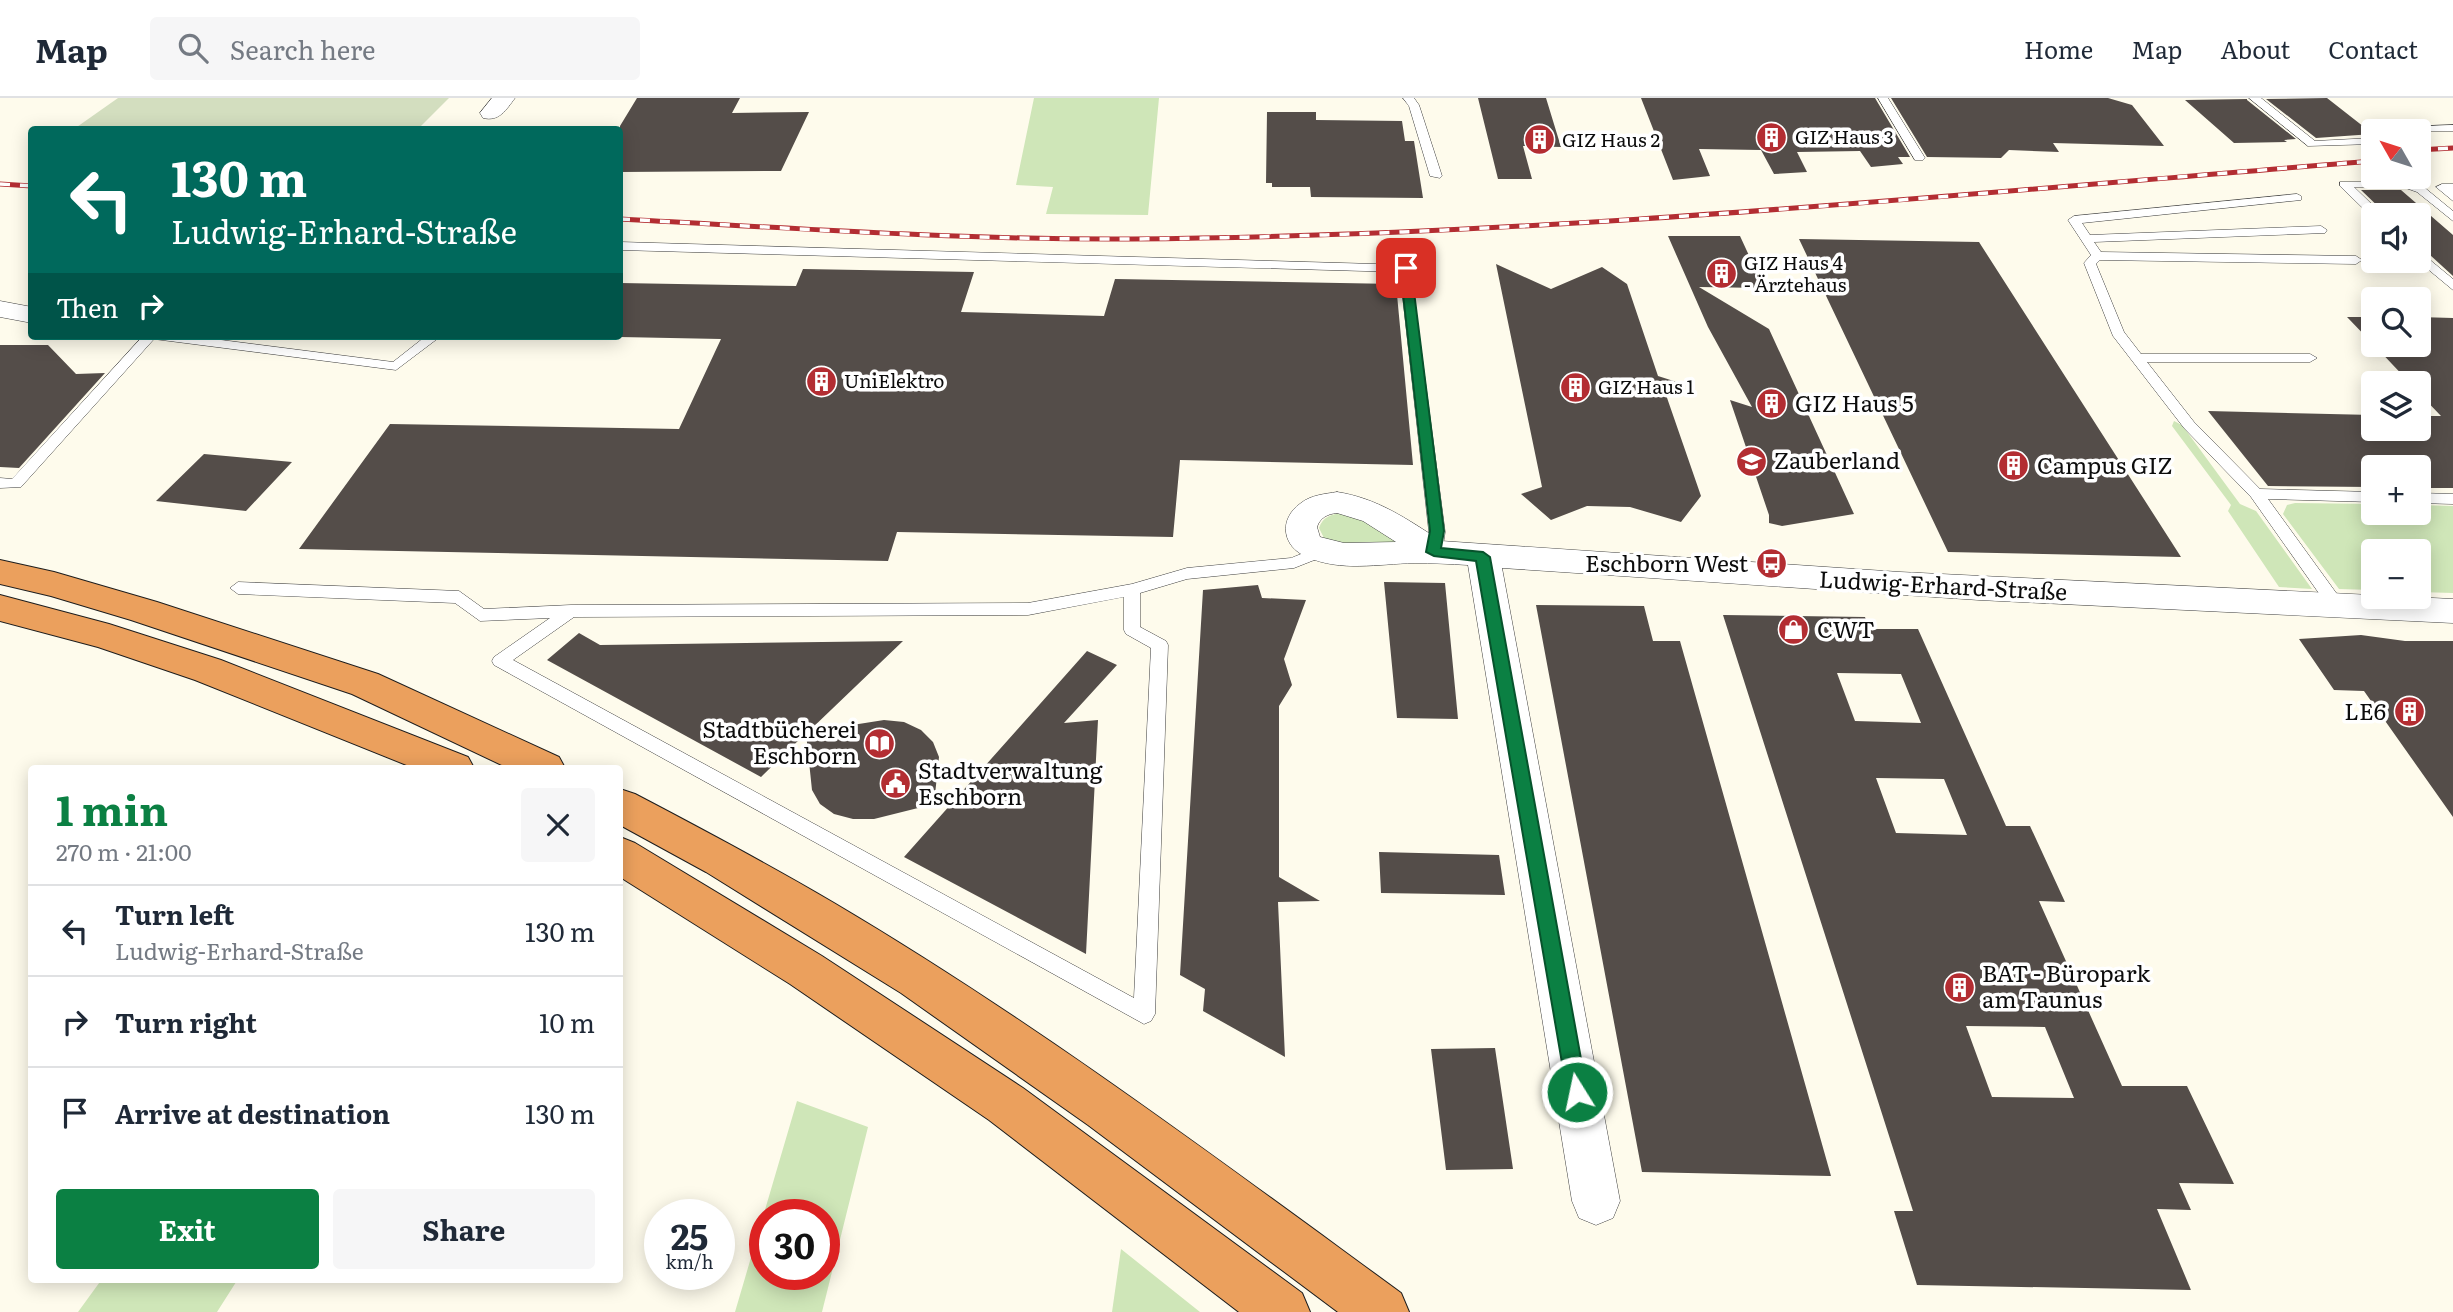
<!DOCTYPE html>
<meta charset="utf-8">
<style>
:root{--surface:#fff;--page:#f6f6f7;--text:#1f2937;--muted:#747a83;--line:#e0e1e3;--accent:#0b8043}
body{margin:0;font-family:Literata,serif;background:var(--page);color:var(--text);height:100vh;display:flex;flex-direction:column;font-size:26px;white-space:nowrap}
*{box-sizing:border-box;margin:0}
p{font-size:23px;color:var(--muted)}
.icon{flex:none;width:38px;height:38px;fill:none;stroke:currentColor;stroke-width:2;stroke-linecap:round;stroke-linejoin:round}
.map{position:relative;flex:1;overflow:hidden}
.sheet{position:absolute;left:28px;top:667px;width:595px;height:518px;display:flex;flex-direction:column;background:var(--surface);border-radius:7px;box-shadow:0 4px 18px #0003}
.sheet>*{flex:none}
.guide{position:absolute;left:28px;top:28px;width:595px;height:214px;border-radius:7px;box-shadow:0 4px 18px #0003;background:#00695c;color:#fff;overflow:hidden}
.needle{width:46px;rotate:309deg}
.tools{position:absolute;left:2361px;top:21px;display:grid;gap:14px}
.tools a{display:grid;place-items:center;width:70px;height:70px;border-radius:7px;background:var(--surface);box-shadow:0 4px 18px #0003;font-size:35px}
.speed{position:absolute;left:644px;top:1101px;display:flex;gap:14px;font-size:35px;font-weight:700;text-align:center}
.speed>*{display:grid;place-content:center;width:91px;height:91px;border-radius:50%;background:var(--surface);box-shadow:0 4px 18px #0003;line-height:1}
.speed small{font-size:18px;font-weight:400}
.speed .limit{border:10px solid #d22;background:#fff;color:#111}
.pin{position:absolute;display:grid;place-items:center;width:60px;height:60px;color:#fff;margin:-30px;border-radius:14px;box-shadow:0 4px 10px #0006}
.me{position:absolute;width:77px;margin:-38px;rotate:350deg;stroke-linejoin:round;filter:drop-shadow(0 0 5px #0008)}
.turn{display:flex;align-items:center;gap:24px;height:147px;padding:0 28px;font-size:32px}
.turn .icon{width:91px;height:91px;stroke-width:2.5}
.turn b{display:block;font-size:49px;line-height:60px}
.then{display:flex;align-items:center;height:66px;padding:0 28px;background:#0003;gap:14px;font-size:26px}
.round{display:grid;place-items:center;flex:none;width:74px;height:74px;border-radius:7px;background:var(--page)}
.head{display:flex;align-items:center;justify-content:space-between;height:119px;padding:0 28px}
h1{font-size:42px;font-weight:700;line-height:52px;color:var(--accent)}
.cta{display:flex;gap:14px;margin-top:auto;padding:14px 28px}
.cta a{flex:1;height:80px;border-radius:7px;background:var(--accent);color:#fff;font-size:28px;font-weight:700;line-height:80px;text-align:center}
.cta a+a{background:var(--page);color:var(--text)}
ul{padding:0;list-style:none}
li{display:flex;align-items:center;gap:21px;height:91px;padding:0 28px;border-top:2px solid var(--line)}
li div{flex:1}
li b{display:block;font-size:26px}
li em{font-style:normal}
header{display:flex;align-items:center;gap:42px;box-sizing:border-box;height:98px;padding:0 35px;background:var(--surface);border-bottom:2px solid var(--line)}
header strong{font-size:33px}
nav{display:flex;gap:38px;margin-inline-start:auto;font-size:24px}
.search{width:490px;height:63px;background:var(--page);display:flex;align-items:center;gap:18px;box-sizing:border-box;padding:0 24px;border-radius:7px;color:var(--muted);font-size:26px}
.map>svg:first-child{display:block}
</style>
<header>
<strong>Map</strong>
<div class="search"><svg class="icon" aria-label="search" viewBox="0 0 24 24"><circle cx="10" cy="10" r="6"/><path d="M15 15l6 6"/></svg>Search here</div>
<nav><a>Home</a><a>Map</a><a>About</a><a>Contact</a></nav>
</header>
<div class="map">
<svg width="2453" height="1214" viewBox="0 0 2453 1214">
<rect width="100%" height="100%" fill="#fefbec"/>
<path fill="#cfe6b8" fill-rule="evenodd" d="M1034 0H1159L1148 117 1046 116 1053 89 1016 87Z
M2174 323 2182 327 2240 406 2256 413 2312 491 2279 489 2228 413 2231 407 2172 328Z
M2295 405 2373 406V415H2418L2419 407 2453 408V495L2419 494 2418 453H2373V492L2339 491 2283 416 2287 407Z
M1344 415 1353 416 1405 444 1355 450 1325 442 1319 430C1323 418 1332 416 1344 415Z
M797 1003 868 1029 822 1214H735ZM824 1116V1176H765V1116Z
M1121 1151 1200 1214H1112Z
M102 1181H238L217 1214H78Z"/>
<path fill="#d3debf" d="M118 0H449L418 31H74Z"/>
<path fill="#544d49" fill-rule="evenodd" d="M637 0H740L732 15 809 14 781 73 620 74V28Z
M1478 0H1546L1561 49 1523 48 1532 81H1498Z
M1641 0H1875L1910 59H1898L1903 66 1871 69 1860 53 1797 54 1807 74 1774 76 1761 52 1699 51 1710 78 1673 82Z
M1891 0H2108L2132 7 2164 48 2053 45 2059 54 2009 52 2001 60 1927 59Z
M2327 0 2373 36 2316 40 2266 1Z
M2247 1V2L2296 41 2284 42 2287 44 2234 45 2185 2Z
M1267 14H1316V22L1402 23 1405 43H1414L1423 100 1311 99 1310 89H1272V85H1266Z
M2361 92H2401L2453 137V178L2418 146V117H2387Z
M1668 138H1740L1764 190 1699 189 1769 231 1854 416 1782 428 1769 425V417L1730 302 1752 309 1708 229Z
M1799 141 1979 144 2181 459 1948 454Z
M1496 166 1551 191 1602 169 1627 186 1658 278 1683 286 1665 294 1701 398 1681 424 1630 409 1587 408 1551 422 1521 396 1542 389Z
M803 171 974 174 961 214 1104 218 1115 181 1396 186 1413 367 1180 362 1173 439 897 434 888 463 299 451 390 326 679 331 721 241 620 239V185L796 188Z
M2347 219H2373V246Z
M2418 219 2453 220V390H2418V369H2373V389L2268 388 2208 313 2373 317V331H2418V318H2441L2418 294V285H2410L2374 247H2418Z
M0 247H48L76 276 105 275 19 370 0 369Z
M204 356 292 364 246 413 156 403Z
M1384 484 1445 485 1458 621 1397 620Z
M1258 487 1262 500 1306 502 1284 561 1292 587 1279 608V779L1320 803 1278 804 1285 959 1203 913 1205 891 1180 877 1203 492Z
M1536 507 1644 508 1653 543H1680L1831 1078 1642 1074Z
M1723 517 1865 519 1869 531H1918L2006 728H2030L2065 804 2039 803 2122 988H2187L2234 1086 2179 1085 2191 1112 2157 1111 2191 1192 1917 1187 1894 1113H1913ZM1837 575 1901 576 1921 625 1855 623ZM1876 680 1944 681 1967 737 1896 735ZM1966 928 2045 929 2074 1000 1992 999Z
M579 535 600 547 903 543 808 634 884 622 904 624 921 632 933 644 939 659 934 706 874 721H853L834 716 820 706 812 692 806 635 761 679 547 562Z
M2361 537 2405 543H2453V719L2364 593 2334 592 2299 541Z
M1087 553 1117 567 1064 625 1098 622 1086 856 904 759Z
M1379 754 1499 757 1505 797 1381 795Z
M1495 950 1513 1071 1446 1072 1431 951Z"/>
<g fill="none" stroke-linecap="round" stroke-linejoin="round">
<defs>
<path id="lane" d="M1403 0H1414L1419 7 1442 78 1440 80 1430 78 1409 8Z
M1878 0H1888L1925 60 1923 62H1915Z
M2249 0H2261L2315 43 2373 40V46L2308 48Z
M2453 27V33H2376L2381 30Z
M2340 84H2408L2425 90 2453 113V123L2417 94 2403 89H2354L2383 117H2373V120L2340 88Z
M2442 86H2453V103L2436 89Z
M2297 96 2301 98V102L2082 125 2090 137 2321 128 2327 132 2325 135 2094 144 2101 154 2356 158 2362 162 2356 166 2100 162 2096 166 2124 234 2141 256H2310L2317 260 2310 264H2147L2194 324 2260 391 2373 394V404L2268 401 2342 503 2344 507 2336 513 2330 511 2251 399 2184 330 2113 238 2084 165 2091 157 2068 122 2074 118Z
M620 144 1410 167 1445 434 1442 454 1434 459 1426 454 1429 434 1400 174 620 152Z
M2418 152 2453 181V192L2418 163Z
M143 238H190L393 264 426 238H441L396 272 154 241 21 389 0 390V380L12 381Z
M2418 395 2453 396V406L2418 405Z
M1321 448 1327 449 1329 453 1327 457 1294 470 1187 481 1140 495V529L1166 543 1168 547 1155 916 1151 923 1144 926 494 567 492 563 494 559 550 520 480 523 455 505 238 496 230 490 238 484 459 493 484 511 571 507 1028 505 1132 486 1187 470 1291 460ZM1124 499V532L1126 536 1151 550 1134 900 513 562 574 519 1028 517Z"/>
<path id="street" d="M492 0H515C506 12 499 24 483 20L480 15Z
M0 203 32 209V225L0 219Z
M1337 394C1377 400 1407 421 1441 443L1900 474 2453 501V525L1979 502 1502 470 1620 1103 1613 1120 1596 1127 1579 1120 1572 1103 1468 467C1450 466 1432 465 1414 465 1378 466 1341 474 1307 459 1282 449 1278 421 1301 405 1311 397 1325 396 1337 394ZM1337 415 1363 423 1396 444 1344 445 1320 439 1317 429C1320 420 1327 416 1337 415Z"/>
<path id="highway" d="M0 462 54 474 157 504 378 576 559 659 565 670H508L352 596 131 522 51 498 0 486Z
M0 497 109 526 221 562 468 659 474 670H414L195 582 98 549 0 523Z
M620 691 635 696C702 731 769 767 834 805 1032 922 1216 1060 1401 1195L1409 1214H1338L1088 1027 901 895 706 774 620 727Z
M620 739 635 745 822 858 1023 990 1302 1195 1310 1214H1239L989 1022 790 886 620 779Z"/>
</defs>
<use href="#lane" stroke="#3f3f3f" stroke-width="1"/>
<use href="#street" stroke="#3f3f3f" stroke-width="1"/>
<use href="#highway" stroke="#1d1d1d" stroke-width="2"/>
<use href="#lane" fill="#fff" fill-rule="evenodd"/>
<use href="#street" fill="#fff" fill-rule="evenodd"/>
<use href="#highway" fill="#eba05d" fill-rule="evenodd"/>
<defs>
<path id="rail" d="M2418 52 2453 50
M0 86 32 88
M620 121C790 130 961 142 1131 141 1546 138 1960 96 2373 63"/>
</defs>
<use href="#rail" stroke="#b32d32" stroke-width="5"/>
<use href="#rail" stroke="#fff" stroke-width="3.5" stroke-dasharray="10" stroke-linecap="butt"/>
</g>
<path fill="#0b8043" stroke="#07532c" stroke-width="2" d="M1406 167 1411 170 1444 433 1441 450 1483 454 1490 459 1587 994 1584 1001 1577 1003 1570 1001 1567 994 1476 463 1434 458 1426 454 1430 433 1400 170Z"/>
<defs>
<symbol id="building-disc" viewBox="-11 -11 22 22"><circle r="9.5" fill="#b32d32" stroke="#fff"/><path d="M-4-6H4V6H1V3H-1V6H-4ZM-2.5-4.3h1.7v1.8h-1.7ZM.8-4.3h1.7v1.8H.8ZM-2.5-1h1.7V.8h-1.7ZM.8-1h1.7V.8H.8Z" fill="#fff"/></symbol>
<symbol id="school-disc" viewBox="-11 -11 22 22"><circle r="9.5" fill="#b32d32" stroke="#fff"/><path d="M0-5L7-2L0 1L-7-2ZM-4 1L0 2.5L4 1V4Q0 6-4 4Z" fill="#fff"/></symbol>
<symbol id="bus-disc" viewBox="-11 -11 22 22"><circle r="9.5" fill="#b32d32" stroke="#fff"/><path d="M-5-6H5V4H4V6H2V4H-2V6H-4V4H-5ZM-3.5-4V0h7V-4ZM-3.5 1.2v1.5H-2V1.2ZM2 1.2v1.5H3.5V1.2Z" fill="#fff"/></symbol>
<symbol id="shop-disc" viewBox="-11 -11 22 22"><circle r="9.5" fill="#b32d32" stroke="#fff"/><path d="M-5-2.5h2.3a2.7 3.5 0 0 1 5.4 0H5L5.5 6h-11ZM-1.5-2.5h3a1.5 2.3 0 0 0-3 0Z" fill="#fff"/></symbol>
<symbol id="library-disc" viewBox="-11 -11 22 22"><circle r="9.5" fill="#b32d32" stroke="#fff"/><path d="M-6-4Q-3-5.5-.7-3.5V5Q-3 3-6 4ZM6-4Q3-5.5 .7-3.5V5Q3 3 6 4Z" fill="#fff"/></symbol>
<symbol id="civic-disc" viewBox="-11 -11 22 22"><circle r="9.5" fill="#b32d32" stroke="#fff"/><path d="M-.6-6.5H3V-4.5H.6V-3L4-1V1h2V6H-6V1h2V-1L-.6-3ZM-1.2 2.5V6h2.4V2.5Z" fill="#fff"/></symbol>
</defs>
<g fill-rule="evenodd">
<use href="#building-disc" x="1754" y="22" width="35" height="35"/>
<use href="#building-disc" x="1522" y="24" width="35" height="35"/>
<use href="#building-disc" x="1704" y="158" width="35" height="35"/>
<use href="#building-disc" x="804" y="266" width="35" height="35"/>
<use href="#building-disc" x="1558" y="272" width="35" height="35"/>
<use href="#building-disc" x="1754" y="288" width="35" height="35"/>
<use href="#school-disc" x="1734" y="346" width="35" height="35"/>
<use href="#building-disc" x="1996" y="350" width="35" height="35"/>
<use href="#bus-disc" x="1754" y="448" width="35" height="35"/>
<use href="#shop-disc" x="1776" y="514" width="35" height="35"/>
<use href="#building-disc" x="2392" y="596" width="35" height="35"/>
<use href="#library-disc" x="862" y="628" width="35" height="35"/>
<use href="#civic-disc" x="878" y="668" width="35" height="35"/>
<use href="#building-disc" x="1942" y="872" width="35" height="35"/>
</g>
<g text-anchor="middle" stroke-width="7" stroke-linejoin="round" paint-order="stroke">
<g font-size="19" fill="#0c0c0c" stroke="#fff" text-anchor="start">
<text x="1795" y="46">GIZ Haus 3</text>
<text x="1562" y="49">GIZ Haus 2</text>
<text x="1744" y="172">GIZ Haus 4<tspan x="1744" dy="22">- Ärztehaus</tspan></text>
<text x="844" y="290">UniElektro</text>
<text x="1598" y="296">GIZ Haus 1</text>
</g>
<g font-size="23" fill="#0c0c0c" stroke="#fff" text-anchor="start">
<text x="1795" y="314">GIZ Haus 5</text>
<text x="1774" y="371">Zauberland</text>
<text x="2037" y="376">Campus GIZ</text>
<text x="1748" y="474" text-anchor="end">Eschborn West</text>
<text x="1817" y="540">CWT</text>
<text x="2386" y="622" text-anchor="end">LE6</text>
<text x="857" y="640" text-anchor="end">Stadtbücherei<tspan x="857" dy="26">Eschborn</tspan></text>
<text x="918" y="681">Stadtverwaltung<tspan x="918" dy="26">Eschborn</tspan></text>
<text x="1982" y="884">BAT - Büropark<tspan x="1982" dy="26">am Taunus</tspan></text>
</g>
<g font-size="23" fill="#0c0c0c" stroke="#fff">
<text transform="translate(1943 488) rotate(3)" y="8">Ludwig-Erhard-Straße</text>
</g>
</g>
</svg>
<div class="tools">
<a><svg class="needle" viewBox="-14 -14 28 28"><path d="M0-13l5 13h-10z" fill="#e53935"/><path d="M0 13l5-13h-10z" fill="#747a83"/></svg></a>
<a><svg class="icon" aria-label="sound" viewBox="0 0 24 24"><path d="M4 9h4l5-4v14l-5-4H4zM17 9q2 3 0 6"/></svg></a>
<a><svg class="icon" aria-label="search" viewBox="0 0 24 24"><circle cx="10" cy="10" r="6"/><path d="M15 15l6 6"/></svg></a>
<a><svg class="icon" aria-label="layers" viewBox="0 0 24 24"><path d="M12 4l9 5-9 5-9-5zM3 14l9 5 9-5"/></svg></a>
<a>+</a>
<a>−</a>
</div>
<div class="speed"><div>25<small>km/h</small></div><div class="limit">30</div></div>
<div class="pin" style="left:1406px;top:170px;background:#d93025"><svg class="icon" aria-label="arrive" viewBox="0 0 24 24"><path d="M6 21V4h12l-3 4 3 4H6"/></svg></div>
<svg class="me" style="left:1577px;top:994px" viewBox="-20 -20 40 40"><circle r="17" fill="#0b8043" stroke="#fff" stroke-width="3"/><path d="M0-11L8 9 0 5-8 9z" fill="#fff"/></svg>
<div class="guide">
<div class="turn"><svg class="icon" aria-label="left" viewBox="0 0 24 24"><path d="M17 20v-9H6M10 6l-5 5 5 5"/></svg><div><b>130 m</b>Ludwig-Erhard-Straße</div></div>
<div class="then">Then<svg class="icon" aria-label="right" viewBox="0 0 24 24"><path d="M7 20v-9h11M14 6l5 5-5 5"/></svg></div>
</div>
<section class="sheet">
<div class="head"><div><h1>1 min</h1><p>270 m · 21:00</p></div><a class="round"><svg class="icon" aria-label="close" viewBox="0 0 24 24"><path d="M6 6l12 12M18 6L6 18"/></svg></a></div>
<ul>
<li><svg class="icon" aria-label="left" viewBox="0 0 24 24"><path d="M17 20v-9H6M10 6l-5 5 5 5"/></svg><div><b>Turn left</b><p>Ludwig-Erhard-Straße</p></div><em>130 m</em></li>
<li><svg class="icon" aria-label="right" viewBox="0 0 24 24"><path d="M7 20v-9h11M14 6l5 5-5 5"/></svg><div><b>Turn right</b></div><em>10 m</em></li>
<li><svg class="icon" aria-label="arrive" viewBox="0 0 24 24"><path d="M6 21V4h12l-3 4 3 4H6"/></svg><div><b>Arrive at destination</b></div><em>130 m</em></li>
</ul>
<div class="cta"><a>Exit</a><a>Share</a></div>
</section>
</div>
